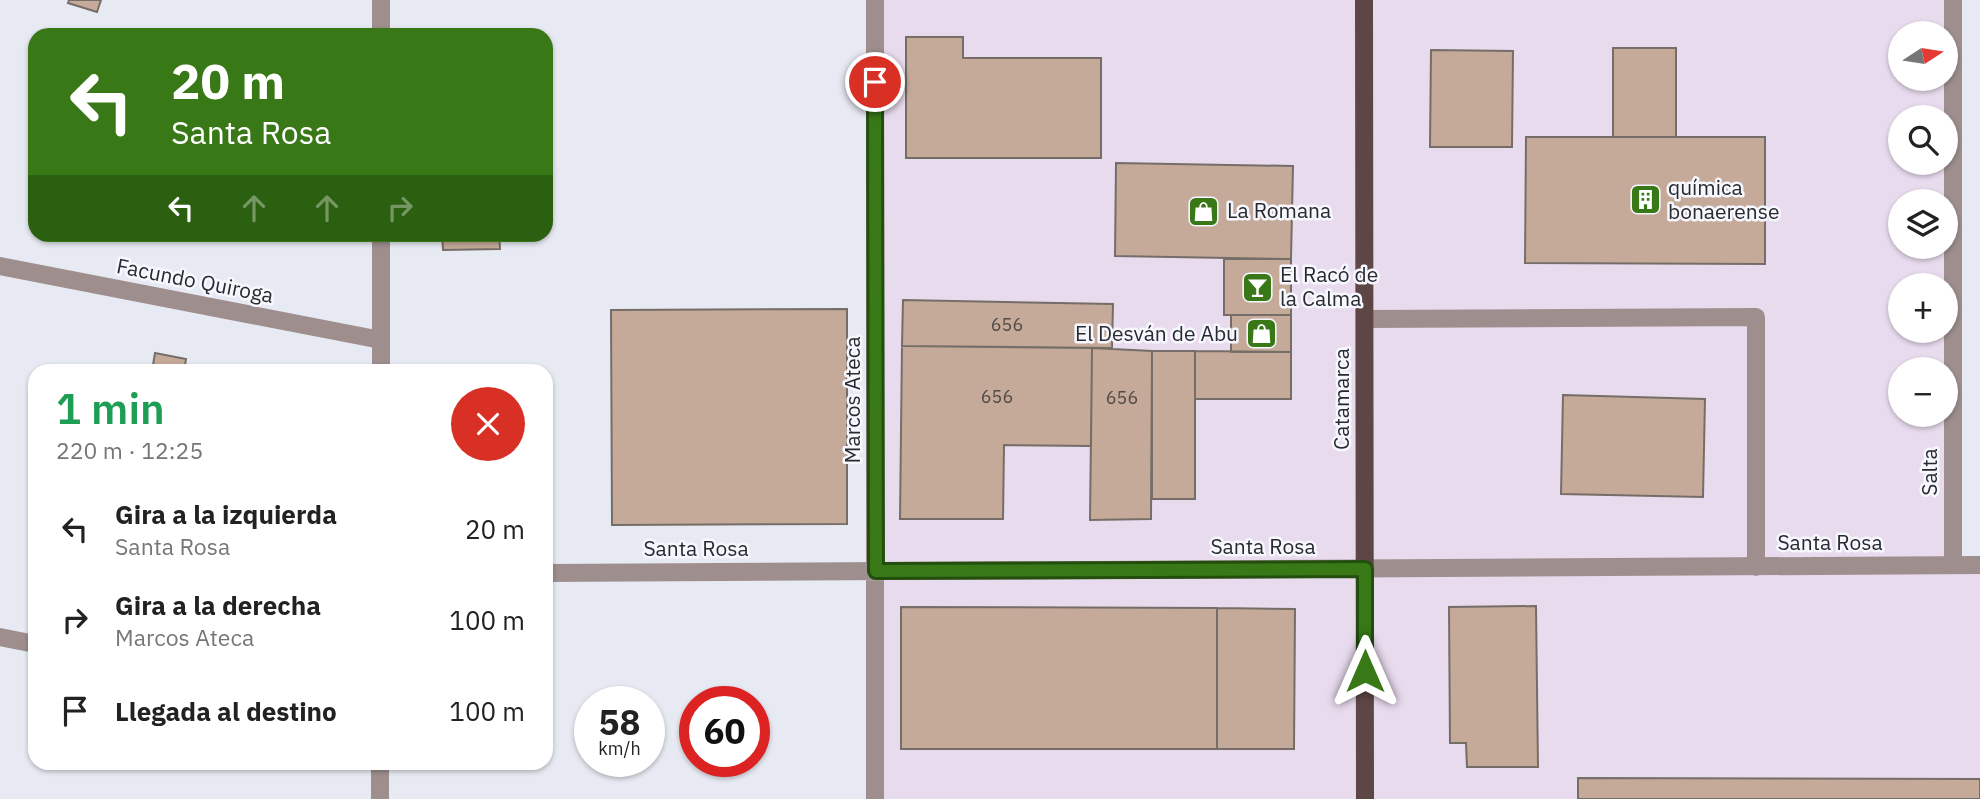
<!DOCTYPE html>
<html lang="es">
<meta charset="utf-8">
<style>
:root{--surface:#fff;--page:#f2f2f2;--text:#222;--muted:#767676}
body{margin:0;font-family:"IBM Plex Sans",sans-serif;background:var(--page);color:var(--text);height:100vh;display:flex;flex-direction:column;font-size:26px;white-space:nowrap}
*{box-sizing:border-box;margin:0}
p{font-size:23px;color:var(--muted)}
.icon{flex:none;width:38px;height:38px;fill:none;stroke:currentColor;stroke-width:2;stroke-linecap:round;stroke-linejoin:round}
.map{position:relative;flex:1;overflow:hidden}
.sheet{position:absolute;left:28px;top:364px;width:525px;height:406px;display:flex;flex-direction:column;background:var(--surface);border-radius:21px;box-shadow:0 2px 5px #0004}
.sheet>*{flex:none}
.guide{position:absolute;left:28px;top:28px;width:525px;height:214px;border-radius:21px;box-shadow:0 2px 5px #0004;background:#387816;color:#fff;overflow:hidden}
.needle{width:46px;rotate:78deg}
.tools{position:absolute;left:1888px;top:21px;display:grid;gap:14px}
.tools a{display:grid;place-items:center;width:70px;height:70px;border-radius:50%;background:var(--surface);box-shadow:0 2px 5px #0004;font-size:35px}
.speed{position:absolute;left:574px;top:686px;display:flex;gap:14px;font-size:35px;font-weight:700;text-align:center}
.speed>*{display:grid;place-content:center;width:91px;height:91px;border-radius:50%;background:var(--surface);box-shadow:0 2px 5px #0004;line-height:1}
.speed small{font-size:18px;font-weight:400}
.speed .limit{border:10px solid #d22;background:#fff;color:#111}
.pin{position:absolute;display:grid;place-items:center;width:60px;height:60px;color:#fff;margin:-30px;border:4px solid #fff;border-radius:50%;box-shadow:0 2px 7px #0007}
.me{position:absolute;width:77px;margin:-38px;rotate:0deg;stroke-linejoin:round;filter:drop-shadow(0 0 5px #0008)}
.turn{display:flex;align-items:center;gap:24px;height:147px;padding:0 28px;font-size:32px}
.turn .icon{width:91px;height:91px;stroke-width:2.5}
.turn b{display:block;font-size:49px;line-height:60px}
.lanes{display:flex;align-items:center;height:66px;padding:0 28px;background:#0003;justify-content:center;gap:35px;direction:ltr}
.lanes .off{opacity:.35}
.round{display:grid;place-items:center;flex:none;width:74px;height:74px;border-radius:37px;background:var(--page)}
.headline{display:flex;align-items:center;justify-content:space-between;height:119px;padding:0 28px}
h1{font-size:42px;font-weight:600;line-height:52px;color:#1e9e55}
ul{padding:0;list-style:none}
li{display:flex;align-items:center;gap:21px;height:91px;padding:0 28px}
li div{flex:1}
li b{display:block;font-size:26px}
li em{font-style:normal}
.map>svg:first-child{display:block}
</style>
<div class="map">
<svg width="1980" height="799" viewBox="0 0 1980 799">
<rect width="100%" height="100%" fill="#e8eaf3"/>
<path fill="#e9dbee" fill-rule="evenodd" d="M875 0H1953V565H1980V799H875ZM1900 33H1946V79H1900ZM1900 117H1946V163H1900ZM1900 201H1946V247H1900ZM1900 285H1946V331H1900ZM1900 369H1946V415H1900Z"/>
<path fill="#c6aa99" stroke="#756d68" stroke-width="2" d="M69 0H101L97 12 68 3Z
M906 37H963V58H1101V158H906Z
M1613 48H1676V137H1613Z
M1431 50 1513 51 1512 147H1430Z
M1526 137H1765V264L1525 263Z
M1116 163 1293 166 1291 259 1115 256Z
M442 234H499L500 249 443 250Z
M1224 259H1291V315H1224Z
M903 300 1113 304 1112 348 902 346Z
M847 309V524L612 525 611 310Z
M1231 315H1291V352H1231Z
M902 346 1092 348 1091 446 1004 445 1003 519H900Z
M1092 348 1152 351 1151 519 1090 520Z
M1152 351H1195V499H1152Z
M1195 351 1291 352V399H1195Z
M155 353 186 359 184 371H152Z
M1563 395 1705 399 1703 497 1561 494Z
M1536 606 1538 767H1467L1466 743H1450L1449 607Z
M901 607 1217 608V749H901Z
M1217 608 1295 609 1294 749H1217Z
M1578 778 1980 779V799H1578Z"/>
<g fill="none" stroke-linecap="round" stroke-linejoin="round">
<path stroke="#9e8f8e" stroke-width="18" d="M875 0V799
M1953 0V565
M381 35V0
M0 266 381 340
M1365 319 1756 317V567
M381 371V234
M546 573 1980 565
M0 637 35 644
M380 763V799"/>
<path stroke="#5e4644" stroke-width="18" d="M1364 0 1365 799"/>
</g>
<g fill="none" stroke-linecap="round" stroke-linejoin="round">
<defs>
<path id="route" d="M875 82 876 571 1365 569V671"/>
</defs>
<use href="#route" stroke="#244e0e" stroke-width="18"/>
<use href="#route" stroke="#387816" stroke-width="12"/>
</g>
<defs>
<symbol id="building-square" viewBox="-11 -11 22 22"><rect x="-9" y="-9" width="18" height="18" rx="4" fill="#387816" stroke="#f6f7ff"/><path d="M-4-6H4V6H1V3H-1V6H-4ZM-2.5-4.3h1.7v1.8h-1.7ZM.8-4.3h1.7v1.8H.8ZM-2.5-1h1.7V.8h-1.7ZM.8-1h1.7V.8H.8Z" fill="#fff"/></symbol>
<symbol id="shop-square" viewBox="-11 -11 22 22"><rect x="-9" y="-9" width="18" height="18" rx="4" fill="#387816" stroke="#f6f7ff"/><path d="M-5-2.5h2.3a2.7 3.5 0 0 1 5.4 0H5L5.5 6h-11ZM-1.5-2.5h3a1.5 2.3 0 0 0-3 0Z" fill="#fff"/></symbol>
<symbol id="bar-square" viewBox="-11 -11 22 22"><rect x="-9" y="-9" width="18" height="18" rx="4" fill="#387816" stroke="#f6f7ff"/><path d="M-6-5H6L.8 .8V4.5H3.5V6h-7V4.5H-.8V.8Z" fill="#fff"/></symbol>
</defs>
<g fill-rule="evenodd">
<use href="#building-square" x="1628" y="182" width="35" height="35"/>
<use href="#shop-square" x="1186" y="194" width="35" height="35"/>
<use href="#bar-square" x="1240" y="270" width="35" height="35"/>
<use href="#shop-square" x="1244" y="316" width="35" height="35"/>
</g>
<g text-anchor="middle" stroke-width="5" stroke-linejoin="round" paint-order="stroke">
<g font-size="18" fill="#504a48">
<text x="1007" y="331">656</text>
<text x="997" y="403">656</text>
<text x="1122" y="404">656</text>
</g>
<g font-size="21" fill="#292a2d" stroke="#f6f7ff" text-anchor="start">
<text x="1668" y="195">química<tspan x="1668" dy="24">bonaerense</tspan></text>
<text x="1227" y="218">La Romana</text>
<text x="1280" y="282">El Racó de<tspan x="1280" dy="24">la Calma</tspan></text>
<text x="1238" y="341" text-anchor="end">El Desván de Abu</text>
</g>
<g font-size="21" fill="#292a2d" stroke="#f6f7ff">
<text transform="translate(195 281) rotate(11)" y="7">Facundo Quiroga</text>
<text transform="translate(1342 399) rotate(-90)" y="7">Catamarca</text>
<text transform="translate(853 400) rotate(-90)" y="7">Marcos Ateca</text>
<text transform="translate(1930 472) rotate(-90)" y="7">Salta</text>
<text x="1830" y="550">Santa Rosa</text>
<text x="1263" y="554">Santa Rosa</text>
<text x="696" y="556">Santa Rosa</text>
</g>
</g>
</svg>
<div class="tools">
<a><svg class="needle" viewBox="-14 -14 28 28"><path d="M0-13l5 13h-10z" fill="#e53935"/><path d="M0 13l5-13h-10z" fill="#767676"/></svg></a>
<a><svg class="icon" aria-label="search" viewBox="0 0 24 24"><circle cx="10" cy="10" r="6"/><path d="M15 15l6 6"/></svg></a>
<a><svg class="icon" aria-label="layers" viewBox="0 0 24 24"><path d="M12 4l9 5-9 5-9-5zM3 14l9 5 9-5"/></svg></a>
<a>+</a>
<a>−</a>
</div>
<div class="speed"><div>58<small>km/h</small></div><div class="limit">60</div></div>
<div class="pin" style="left:875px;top:82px;background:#d93025"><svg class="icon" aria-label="arrive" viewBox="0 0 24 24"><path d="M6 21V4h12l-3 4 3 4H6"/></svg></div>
<svg class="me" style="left:1365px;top:671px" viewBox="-20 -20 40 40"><path d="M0-17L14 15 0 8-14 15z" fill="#387816" stroke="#fff" stroke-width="4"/></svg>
<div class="guide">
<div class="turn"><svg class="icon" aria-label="left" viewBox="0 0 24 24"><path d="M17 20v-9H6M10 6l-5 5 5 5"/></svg><div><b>20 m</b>Santa Rosa</div></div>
<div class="lanes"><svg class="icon" aria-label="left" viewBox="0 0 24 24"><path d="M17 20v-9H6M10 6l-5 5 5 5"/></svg><svg class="icon off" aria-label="ahead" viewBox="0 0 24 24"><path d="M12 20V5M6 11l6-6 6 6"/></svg><svg class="icon off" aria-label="ahead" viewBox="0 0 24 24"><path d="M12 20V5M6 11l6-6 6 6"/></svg><svg class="icon off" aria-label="right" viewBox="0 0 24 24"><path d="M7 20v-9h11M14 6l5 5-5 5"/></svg></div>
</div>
<section class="sheet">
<div class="headline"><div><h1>1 min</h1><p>220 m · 12:25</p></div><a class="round" style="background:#d93025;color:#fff"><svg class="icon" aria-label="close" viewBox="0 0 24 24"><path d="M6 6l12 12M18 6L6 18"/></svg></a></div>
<ul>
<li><svg class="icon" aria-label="left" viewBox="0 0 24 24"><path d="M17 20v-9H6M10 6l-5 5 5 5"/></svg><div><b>Gira a la izquierda</b><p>Santa Rosa</p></div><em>20 m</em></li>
<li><svg class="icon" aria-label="right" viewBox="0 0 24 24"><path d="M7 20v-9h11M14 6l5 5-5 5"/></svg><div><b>Gira a la derecha</b><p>Marcos Ateca</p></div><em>100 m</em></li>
<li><svg class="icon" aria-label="arrive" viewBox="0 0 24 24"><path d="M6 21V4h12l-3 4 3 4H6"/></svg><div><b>Llegada al destino</b></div><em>100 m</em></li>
</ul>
</section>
</div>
